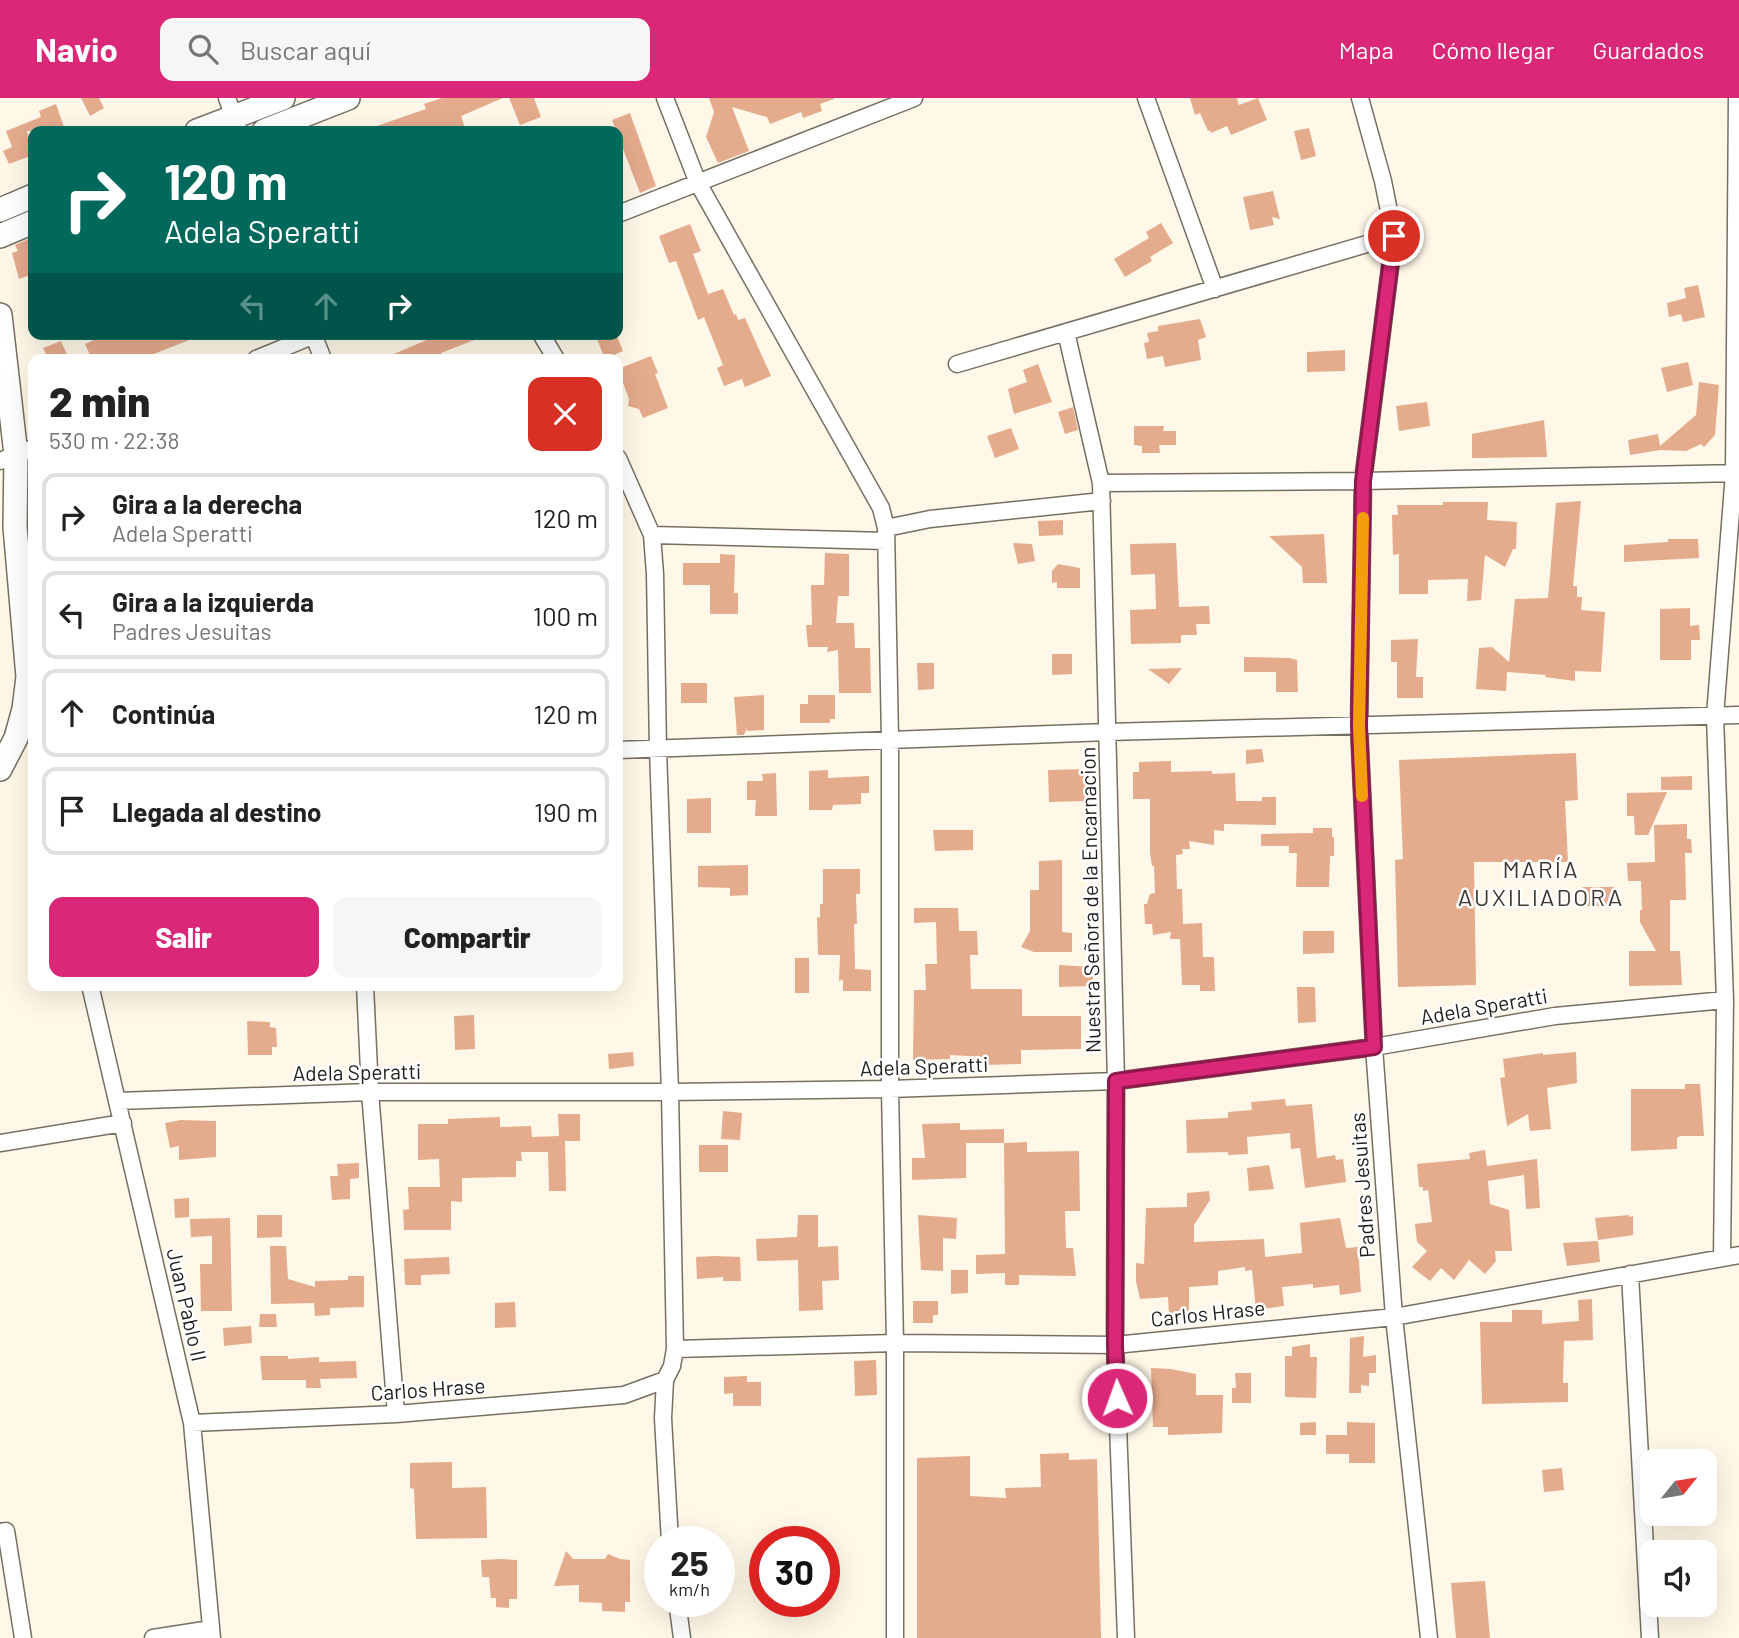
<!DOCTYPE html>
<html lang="es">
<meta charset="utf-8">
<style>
:root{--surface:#fff;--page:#f6f6f6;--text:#222;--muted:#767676;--line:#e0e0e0;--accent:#db2777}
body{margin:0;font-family:Barlow,sans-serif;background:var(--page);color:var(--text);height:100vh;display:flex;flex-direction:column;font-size:26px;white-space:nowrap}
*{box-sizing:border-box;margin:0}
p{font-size:23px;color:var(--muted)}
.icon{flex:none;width:38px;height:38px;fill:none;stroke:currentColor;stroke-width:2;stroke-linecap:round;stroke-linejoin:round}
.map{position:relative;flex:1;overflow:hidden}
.side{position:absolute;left:28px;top:256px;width:595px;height:637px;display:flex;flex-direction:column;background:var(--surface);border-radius:14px;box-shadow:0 7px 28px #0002}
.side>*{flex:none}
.banner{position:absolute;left:28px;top:28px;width:595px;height:214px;border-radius:14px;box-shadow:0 7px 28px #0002;background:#00695c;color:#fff;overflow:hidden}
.needle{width:46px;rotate:60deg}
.fabs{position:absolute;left:1640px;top:1351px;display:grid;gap:14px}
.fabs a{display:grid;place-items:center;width:77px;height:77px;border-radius:14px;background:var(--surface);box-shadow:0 7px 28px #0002;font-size:35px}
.speed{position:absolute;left:644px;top:1428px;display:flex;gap:14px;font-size:35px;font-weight:700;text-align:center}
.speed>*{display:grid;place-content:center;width:91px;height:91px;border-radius:50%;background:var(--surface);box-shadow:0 7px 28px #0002;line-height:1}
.speed small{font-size:18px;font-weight:400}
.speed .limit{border:10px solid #d22;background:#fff;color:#111}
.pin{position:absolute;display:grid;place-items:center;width:60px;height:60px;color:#fff;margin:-30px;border:4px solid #fff;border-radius:50%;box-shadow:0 2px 7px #0007}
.me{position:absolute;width:77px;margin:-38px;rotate:358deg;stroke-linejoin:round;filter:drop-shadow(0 0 5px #0008)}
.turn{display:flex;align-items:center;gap:24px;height:147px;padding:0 21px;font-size:32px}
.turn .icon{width:91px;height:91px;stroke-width:2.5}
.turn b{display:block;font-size:49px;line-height:60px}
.lanes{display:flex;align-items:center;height:66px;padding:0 21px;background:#0003;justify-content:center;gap:35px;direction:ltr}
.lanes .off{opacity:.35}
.round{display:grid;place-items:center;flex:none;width:74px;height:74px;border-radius:14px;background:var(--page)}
.headline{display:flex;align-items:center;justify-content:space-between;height:119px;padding:0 21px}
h1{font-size:42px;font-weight:800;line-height:52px}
.button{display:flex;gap:14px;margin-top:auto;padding:14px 21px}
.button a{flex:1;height:80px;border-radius:14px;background:var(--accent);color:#fff;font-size:28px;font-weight:800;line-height:80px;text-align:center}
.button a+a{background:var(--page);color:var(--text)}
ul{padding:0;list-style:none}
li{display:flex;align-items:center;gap:21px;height:88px;margin:0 14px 10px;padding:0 7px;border:4px solid var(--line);border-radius:14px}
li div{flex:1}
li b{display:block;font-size:26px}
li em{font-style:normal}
header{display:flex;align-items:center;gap:42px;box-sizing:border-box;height:98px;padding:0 35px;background:var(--accent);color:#fff}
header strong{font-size:33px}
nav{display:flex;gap:38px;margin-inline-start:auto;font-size:24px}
.search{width:490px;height:63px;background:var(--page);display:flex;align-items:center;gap:18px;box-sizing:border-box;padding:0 24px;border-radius:14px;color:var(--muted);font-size:26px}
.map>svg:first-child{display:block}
</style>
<header>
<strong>Navio</strong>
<div class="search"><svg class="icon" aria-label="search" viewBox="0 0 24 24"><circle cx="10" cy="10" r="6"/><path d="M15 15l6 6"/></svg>Buscar aquí</div>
<nav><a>Mapa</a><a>Cómo llegar</a><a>Guardados</a></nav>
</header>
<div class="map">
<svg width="1739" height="1540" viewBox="0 0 1739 1540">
<rect width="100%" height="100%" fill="#fff8e8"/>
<path fill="#e5ab8d" d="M81 0H99L104 10 90 18Z
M442 0H503L461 18 466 33H368V31L426 11 424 6Z
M509 0H534L541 19 520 27Z
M709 0H834V1L820 6 822 13 803 20 801 14 770 26 767 19 732 9 749 53 718 65 706 39 714 14Z
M1190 0H1237L1239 7 1258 0 1267 22 1231 37 1227 28 1211 35 1210 32 1208 33 1200 15 1195 17Z
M56 6 64 29 54 33H27L33 57 9 66 3 53 12 49 6 33 41 19 39 13Z
M630 15 656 88 640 95 612 22Z
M1309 30 1316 58 1301 62 1294 33Z
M1273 93 1280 121 1272 119 1274 127 1250 132 1243 99Z
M1161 125 1173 145 1150 159 1152 163 1125 179 1114 161 1149 140 1146 134Z
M690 126 701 153 693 156 708 196 723 191 734 217 736 216 738 222 745 220 771 278 745 289 742 281 724 288 717 270 723 267 704 219 698 222 676 163 669 165 659 138Z
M33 139V176L19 181 12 155 18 153 15 147Z
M1698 187 1705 219 1683 224 1681 216 1669 219 1667 205 1686 200 1684 190Z
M1200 221 1206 239 1198 242 1201 262 1165 269 1163 258 1147 261 1144 245 1149 244 1147 235 1158 233V228Z
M108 236H202V237L141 261H92L85 246Z
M441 236 487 237 441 255 443 261H382Z
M610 236H616L623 253 605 261 597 241Z
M61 243 69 261H48L43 250Z
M1345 252V273L1307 274V254Z
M651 258 658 275 655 276 668 310 643 320 639 311 628 308 629 301 618 271Z
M1688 264 1693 287 1667 294 1661 270Z
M1038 266 1052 304 1014 316 1008 291 1027 284 1023 272Z
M1699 284 1719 287 1715 337 1704 349 1701 346 1686 353 1660 352 1630 357 1628 342 1658 336 1660 348 1696 317Z
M1427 304 1430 328 1399 333 1396 308Z
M1073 309 1078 332 1065 336 1058 314Z
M1544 322 1547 359 1472 360V336Z
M1134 328H1164L1163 333H1176V347H1159L1160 355H1142V348L1134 347Z
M1011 330 1019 351 995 360 987 338Z
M1581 403 1573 488H1577V499H1582L1581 512 1605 514 1601 574 1575 573V583L1545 579 1546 577 1507 574 1506 593 1476 591 1479 550 1492 549 1509 564 1515 501 1548 500 1556 405Z
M1443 404H1488L1487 422 1517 424 1516 451H1513L1505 469 1485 457 1481 502 1467 503 1468 481 1428 482V496H1399V456L1393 457 1392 417H1398L1397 407H1443Z
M1063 422V437L1039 438 1038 423Z
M1324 436 1327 485H1303L1302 469 1269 438Z
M1668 441H1698L1699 460 1624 464V447L1668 444Z
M1013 445 1032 446 1035 463 1018 466Z
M1176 445 1179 509 1209 508 1210 526H1196L1197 537H1181V545L1131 546 1130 512 1156 511 1155 476 1131 477 1130 446Z
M825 455 849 456V498H838L836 525H854L855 550H870L871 595H839L838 552 827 554 828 549H808L806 527H812L811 487H824Z
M720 456 735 457 734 495H738V516H710V487H683V465H720Z
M1058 466 1080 470V490H1057V484L1052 485V473Z
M1690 510V528L1699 527 1700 542H1691V562H1660V511Z
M1418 541 1416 579H1423V600H1397V564H1391V542Z
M1052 556H1072V576L1052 577Z
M1244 559 1290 560 1297 562 1298 594H1276V574H1244Z
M917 565H934V591L918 592Z
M1182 570 1169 586 1148 571Z
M681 585H707V605H681Z
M764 597V632L747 633V630L744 637H737L734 599Z
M808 597H835V621H830V625H800V606H808Z
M1262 651 1264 664 1246 666V652Z
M1576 655 1578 702 1565 703 1568 764H1474L1476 887 1398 889 1395 762 1403 761 1399 662Z
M1171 663V674L1212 673V676L1235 675 1236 703H1262V699H1276V727L1224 726V733L1214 732V747L1189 743 1190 751H1182L1183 756 1176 757 1177 791H1182L1183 826 1202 825 1203 859H1214L1215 893H1200V887H1182L1180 841H1170L1171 834 1153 837 1152 826H1145L1144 806H1147L1150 796 1155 795 1154 768H1152L1150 755V701H1133V674H1139V664Z
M1085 671 1086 703 1049 704 1048 672Z
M828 672V680L869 678V695H861V706L833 707 832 712H809V673Z
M776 675 777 718H755L756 702H747V683H763L762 676Z
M1692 678V692H1661V679Z
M1667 694 1648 737H1635L1634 718H1627V695Z
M711 700V735H687V701Z
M1687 726V741H1691L1692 755H1685L1686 802H1670V853H1680L1682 887 1629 888V853H1656L1640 824V812H1642L1641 783H1628L1627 765 1655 764 1654 727Z
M1313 730H1332V739H1334V758H1330L1329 789H1296L1297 755H1289V748H1261V736L1313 735Z
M933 732H973V752L935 753Z
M1062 762V834L1072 835V854H1034L1021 849 1030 833V792H1039V763Z
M748 767V797L730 798V790L698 789V768Z
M823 771H860V796H856L857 826H854L855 871 871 872V893H843V881L839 883 840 857H818L817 819 820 820V806H823Z
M1582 789H1615V805H1607V808H1582Z
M914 810H958L959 833H977L978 857H970L971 891H1022V918H1081V951L1021 952V966L985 967V959L950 957V961L913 962 914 892H926L925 866H937L936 824 914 825Z
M1303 833H1334V855L1303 856Z
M795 860H809V895H795Z
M1059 867 1093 869V888L1059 889Z
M1297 889H1315L1316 924 1298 925Z
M474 917 475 951 455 952 454 918Z
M247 923 270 924V929L276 930 277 949H272V957H248Z
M633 954 634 968 609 971 608 956Z
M1576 954 1577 985 1547 990 1551 1031 1530 1033 1528 1016 1507 1028 1500 980 1505 979 1503 961 1543 955V957Z
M1685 986H1700L1704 1038H1680L1677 1040V1051L1631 1053V991H1685Z
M1285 1001 1286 1008 1312 1006 1317 1060 1335 1057 1336 1062 1343 1061 1346 1084 1305 1090 1300 1050 1291 1051 1290 1035 1247 1039 1248 1056 1228 1057V1054L1187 1055 1186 1022 1228 1020V1014L1252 1012 1251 1004Z
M723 1013 742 1015 740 1042 721 1041Z
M558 1016H580V1043H565L566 1093H549L548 1054H521L522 1063H516V1079L462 1080V1104L451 1103V1132H404L403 1112 409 1111 408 1089H440L439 1061 418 1062V1026H448V1021L500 1019V1029L531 1028 532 1039 559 1038Z
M181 1022 216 1023V1059L179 1062V1048L170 1050 165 1025Z
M960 1025V1032L1004 1031V1045H966V1080L912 1082V1060H925L922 1026Z
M1027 1044V1054L1079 1053 1080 1113H1065L1066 1150H1073L1076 1178 1019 1177V1187H1005V1175L976 1176V1157L1005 1156 1004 1045Z
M699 1047H728V1074H699Z
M1485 1052 1487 1068 1537 1061 1540 1110 1526 1111 1524 1077 1488 1083 1490 1106 1509 1112 1512 1153H1495L1496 1163 1485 1176 1469 1162 1454 1182 1441 1170 1430 1183 1412 1169 1427 1153 1417 1144 1415 1126 1432 1124 1428 1092 1423 1093V1089H1419L1417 1066 1470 1061 1469 1055Z
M359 1065V1080L350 1081V1101L332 1102 330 1078H338L337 1066Z
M1269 1067 1274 1091 1249 1093 1247 1070Z
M1209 1093 1210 1102 1194 1127V1144L1264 1141 1265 1159 1302 1155 1300 1125 1340 1120 1346 1150 1358 1149 1361 1194 1340 1197 1339 1187 1313 1190V1186L1282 1189 1284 1208 1256 1212 1252 1172 1245 1173V1169L1218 1173V1187L1189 1189V1218H1169L1168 1199 1140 1201 1136 1183V1165L1144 1166 1146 1110 1187 1109V1095Z
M189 1100V1119L175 1120 174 1101Z
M257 1117H282V1139L257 1140Z
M798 1117H818V1149L838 1148 839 1182 822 1183 823 1212 799 1213 798 1162 757 1163 756 1141 797 1139Z
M918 1117 957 1120 956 1141 943 1140V1173L921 1172Z
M1629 1117V1119L1633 1118V1137L1598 1142 1595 1120Z
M230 1120 232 1213H201L200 1166H212V1138L191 1139 190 1121Z
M1598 1143 1600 1164 1567 1168 1563 1145Z
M270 1148H286L288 1181 315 1189V1183L348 1182V1178H364V1209L330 1210V1217L315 1218 314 1205 271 1206Z
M714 1158 740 1159 741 1183H723V1179L697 1181 696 1159Z
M449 1159 450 1176 421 1177V1187H405L404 1161Z
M951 1172H968V1195L951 1196Z
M1592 1201 1593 1242 1564 1243 1563 1285H1568V1304L1482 1306 1480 1224H1512V1212H1542V1226L1579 1223 1578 1202Z
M913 1203H938V1217H933V1225H913Z
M515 1204 516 1229 495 1230V1205Z
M260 1216H276L277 1229H259Z
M251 1228 252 1245 224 1248 223 1230Z
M1364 1238 1363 1259 1376 1257V1275H1369V1288L1361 1287V1295H1349L1350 1240Z
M1310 1246V1259H1317L1316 1300 1285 1299V1258H1292V1249Z
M260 1258H288V1261L319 1259V1264L356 1263 357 1280 320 1281 321 1290H306V1282H262Z
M876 1262 877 1297 855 1298 854 1263Z
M1151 1270 1171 1271 1196 1276V1297H1223L1222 1335 1168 1337V1329H1153Z
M1235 1275H1251V1305H1232V1290H1236Z
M747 1278V1284H761V1308H733V1295L724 1296V1279Z
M1316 1324V1337H1300V1325Z
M1347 1324 1375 1325V1365H1349V1356H1326V1337H1347Z
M1069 1355V1362L1097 1361 1101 1540H917V1360L970 1358V1398L1006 1400 1005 1390 1041 1389 1040 1356Z
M452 1364V1390L486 1389 487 1440 416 1441 414 1391 410 1390V1365Z
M1562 1370 1564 1392 1544 1394 1542 1372Z
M566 1453 573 1461H605L608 1456 620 1461 630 1462V1504H625V1514L602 1513V1505L579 1504V1487L554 1488Z
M501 1461 517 1462V1501H509V1510L496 1509V1500H491L489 1479H482L481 1462Z
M1485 1483 1490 1540H1456L1451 1485Z"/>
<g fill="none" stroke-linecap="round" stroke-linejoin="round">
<defs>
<path id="minor" d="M227 0 239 33
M665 0 698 85 881 410 886 430 890 642V991L895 1245V1540
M1146 0 1215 191
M1360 0 1383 83 1394 138 1363 383 1359 629 1374 949 1394 1219 1429 1540
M618 116 914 0
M1066 234 1101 385 1116 983 1115 1247 1126 1540
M313 236 323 261
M541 236 556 261
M256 261 317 236
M957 266 1394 138
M618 360 652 437 655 476 658 651 670 994 675 1251 672 1268 665 1282 663 1320 670 1444
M0 363 33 350
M1101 385 1363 383 1739 375
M886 430 930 421 1102 403
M652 437 886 443
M618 652 1108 634 1739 617
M90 887 192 1325 212 1540
M365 887 370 994 396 1316
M118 1003 370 994H670L890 991 1116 983 1374 949 1555 918 1725 902
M0 1045 123 1025
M1722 1160 1725 902 1715 618 1734 375 1737 0
M1630 1176 1650 1540
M675 1251 895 1245 1115 1247 1394 1219 1739 1157
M192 1325 396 1316 624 1297 665 1282
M0 1434 6 1433 23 1540
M677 1503 682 1540
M153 1540 211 1531"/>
<path id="secondary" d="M197 33 283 0
M264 33 348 0
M0 112 33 98
M0 138 33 124
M0 217 16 357 15 429 28 579 24 611 16 640 0 671"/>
</defs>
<use href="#minor" stroke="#767062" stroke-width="19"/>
<use href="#secondary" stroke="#767062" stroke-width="26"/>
<use href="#minor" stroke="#fff" stroke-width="16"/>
<use href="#secondary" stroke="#fff" stroke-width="23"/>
</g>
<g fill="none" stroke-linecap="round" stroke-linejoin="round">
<defs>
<path id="route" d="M1117 1300 1115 1247 1116 983 1374 949 1359 628 1363 383 1394 138"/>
</defs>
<use href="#route" stroke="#8e194d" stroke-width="18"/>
<use href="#route" stroke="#db2777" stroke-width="12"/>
<path stroke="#f59e0b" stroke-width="12" d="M1362 698 1359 628 1363 420"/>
</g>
<g text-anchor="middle" stroke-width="5" stroke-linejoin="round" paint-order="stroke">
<g font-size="21" fill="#221f1a" stroke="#fff">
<text transform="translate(1091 802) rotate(-91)" y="7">Nuestra Señora de la Encarnacion</text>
<text transform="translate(1484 909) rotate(-10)" y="7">Adela Speratti</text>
<text transform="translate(924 969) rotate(-2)" y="7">Adela Speratti</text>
<text transform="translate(357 975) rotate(-1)" y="7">Adela Speratti</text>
<text transform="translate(1363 1087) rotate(-94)" y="7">Padres Jesuitas</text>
<text transform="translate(186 1207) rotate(77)" y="7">Juan Pablo II</text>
<text transform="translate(1208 1216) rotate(-6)" y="7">Carlos Hrase</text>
<text transform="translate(428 1292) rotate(-4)" y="7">Carlos Hrase</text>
</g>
<g font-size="24" letter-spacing="2" fill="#403a2e" stroke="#fff">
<text x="1541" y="780">MARÍA<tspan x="1541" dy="28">AUXILIADORA</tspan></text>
</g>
</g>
</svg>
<div class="fabs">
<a><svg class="needle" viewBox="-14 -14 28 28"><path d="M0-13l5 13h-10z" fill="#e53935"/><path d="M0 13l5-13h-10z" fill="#767676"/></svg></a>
<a><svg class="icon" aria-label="sound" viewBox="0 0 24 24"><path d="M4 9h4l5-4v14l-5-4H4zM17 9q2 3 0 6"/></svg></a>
</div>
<div class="speed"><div>25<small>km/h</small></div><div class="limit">30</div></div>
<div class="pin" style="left:1394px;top:138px;background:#d93025"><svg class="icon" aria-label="arrive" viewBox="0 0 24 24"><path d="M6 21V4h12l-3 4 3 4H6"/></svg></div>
<svg class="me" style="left:1117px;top:1300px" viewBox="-20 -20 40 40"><circle r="17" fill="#db2777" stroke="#fff" stroke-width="3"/><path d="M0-11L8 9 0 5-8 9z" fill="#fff"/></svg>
<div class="banner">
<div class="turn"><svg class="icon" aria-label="right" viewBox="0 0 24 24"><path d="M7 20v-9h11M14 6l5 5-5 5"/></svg><div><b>120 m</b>Adela Speratti</div></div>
<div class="lanes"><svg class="icon off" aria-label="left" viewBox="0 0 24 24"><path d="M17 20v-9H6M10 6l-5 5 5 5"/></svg><svg class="icon off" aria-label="ahead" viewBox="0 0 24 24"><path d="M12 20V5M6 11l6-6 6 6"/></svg><svg class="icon" aria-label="right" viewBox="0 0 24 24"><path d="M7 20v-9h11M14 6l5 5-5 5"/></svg></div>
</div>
<section class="side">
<div class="headline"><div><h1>2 min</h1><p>530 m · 22:38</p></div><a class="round" style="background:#d93025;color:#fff"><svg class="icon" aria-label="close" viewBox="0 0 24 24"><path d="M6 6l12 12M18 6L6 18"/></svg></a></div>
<ul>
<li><svg class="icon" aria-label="right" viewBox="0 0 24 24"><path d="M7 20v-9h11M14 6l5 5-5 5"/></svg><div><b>Gira a la derecha</b><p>Adela Speratti</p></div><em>120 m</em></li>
<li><svg class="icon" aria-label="left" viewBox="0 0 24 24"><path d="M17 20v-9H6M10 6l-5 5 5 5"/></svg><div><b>Gira a la izquierda</b><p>Padres Jesuitas</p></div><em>100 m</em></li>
<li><svg class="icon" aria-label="ahead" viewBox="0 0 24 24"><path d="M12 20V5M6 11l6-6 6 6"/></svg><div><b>Continúa</b></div><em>120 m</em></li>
<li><svg class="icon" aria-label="arrive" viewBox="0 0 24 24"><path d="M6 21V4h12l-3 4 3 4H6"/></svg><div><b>Llegada al destino</b></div><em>190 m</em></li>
</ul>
<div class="button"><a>Salir</a><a>Compartir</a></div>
</section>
</div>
